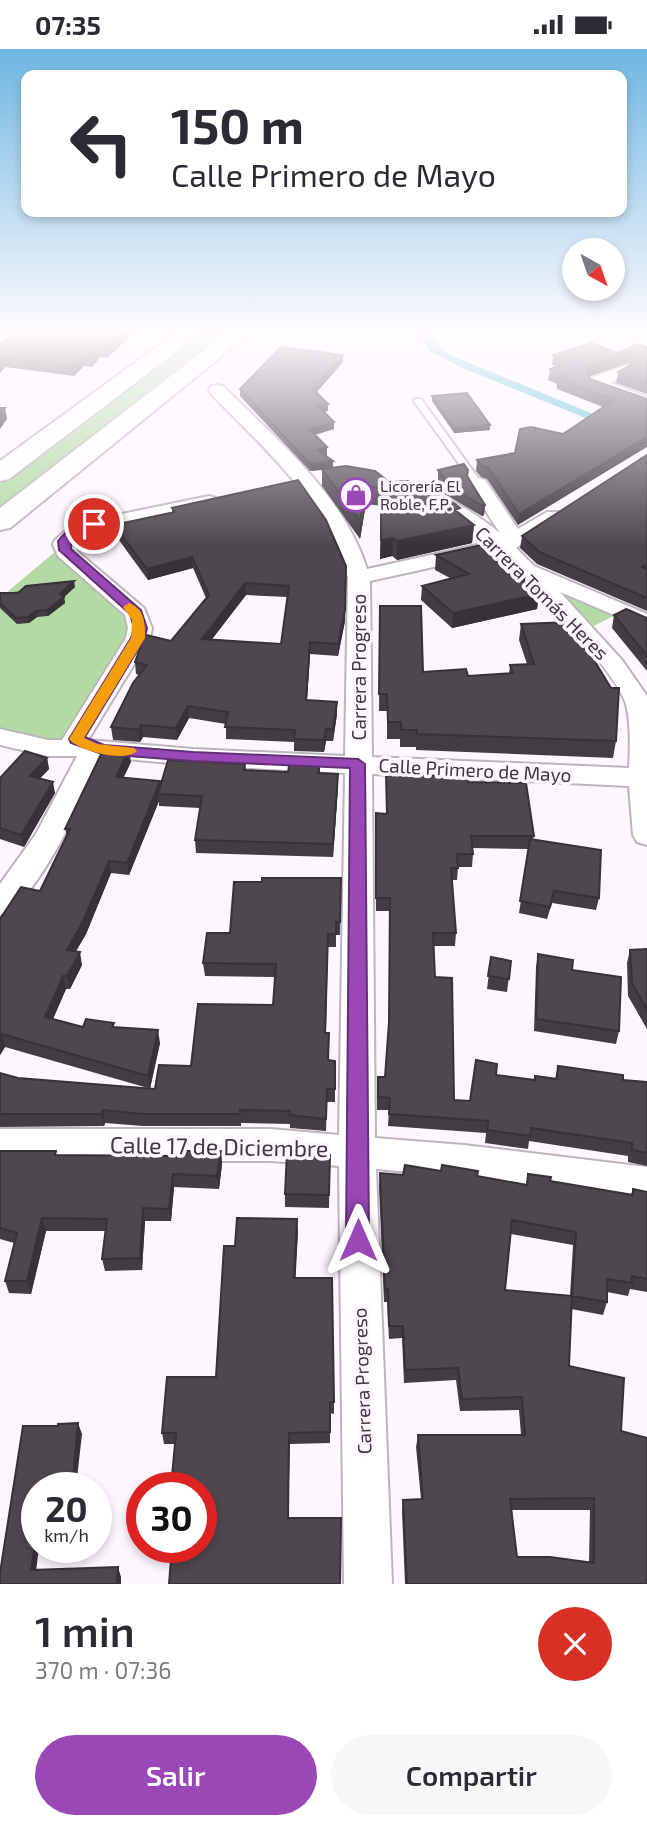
<!DOCTYPE html>
<html lang="es">
<meta charset="utf-8">
<style>
:root{--surface:#fff;--page:#f7f7f7;--text:#2b2b33;--muted:#7c7c81;--accent:#9b48b7}
body{margin:0;font-family:"Exo 2",sans-serif;background:var(--page);color:var(--text);height:100vh;display:flex;flex-direction:column;font-size:26px;white-space:nowrap}
*{box-sizing:border-box;margin:0}
p{font-size:23px;color:var(--muted)}
.icon{flex:none;width:38px;height:38px;fill:none;stroke:currentColor;stroke-width:2;stroke-linecap:round;stroke-linejoin:round}
.map{position:relative;height:1535px;overflow:hidden}
.side{display:flex;flex-direction:column;background:var(--surface);flex:1}
.side>*{flex:none}
.top-card{position:absolute;left:21px;top:21px;width:606px;height:147px;border-radius:14px;box-shadow:0 4px 10px #0003;background:#fff;color:var(--text);overflow:hidden}
.needle{width:46px;rotate:140deg}
.controls{position:absolute;left:562px;top:189px;display:grid;gap:14px}
.controls a{display:grid;place-items:center;width:63px;height:63px;border-radius:50%;background:var(--surface);box-shadow:0 4px 10px #0003;font-size:35px}
.speed{position:absolute;left:21px;top:1423px;display:flex;gap:14px;font-size:35px;font-weight:700;text-align:center}
.speed>*{display:grid;place-content:center;width:91px;height:91px;border-radius:50%;background:var(--surface);box-shadow:0 4px 10px #0003;line-height:1}
.speed small{font-size:18px;font-weight:400}
.speed .limit{border:10px solid #d22;background:#fff;color:#111}
.pin{position:absolute;display:grid;place-items:center;width:60px;height:60px;color:#fff;margin:-30px;border:4px solid #fff;border-radius:50%;box-shadow:0 2px 7px #0007}
.me{position:absolute;width:77px;margin:-38px;rotate:0deg;stroke-linejoin:round;filter:drop-shadow(0 0 5px #0008)}
.turn{display:flex;align-items:center;gap:24px;height:147px;padding:0 35px;font-size:32px}
.turn .icon{width:91px;height:91px;stroke-width:2.5}
.turn b{display:block;font-size:49px;line-height:60px}
.round{display:grid;place-items:center;flex:none;width:74px;height:74px;border-radius:37px;background:var(--page)}
.headline{display:flex;align-items:center;justify-content:space-between;height:119px;padding:0 35px}
h1{font-size:42px;font-weight:600;line-height:52px}
.button{display:flex;gap:14px;margin-top:auto;padding:14px 35px}
.button a{flex:1;height:80px;border-radius:42px;background:var(--accent);color:#fff;font-size:28px;font-weight:600;line-height:80px;text-align:center}
.button a+a{background:var(--page);color:var(--text)}
.status{display:flex;justify-content:space-between;align-items:center;height:49px;padding:0 35px;background:var(--surface);direction:ltr}
.status svg{height:19px;fill:currentColor}
.map>svg:first-child{display:block}
</style>
<div class="status"><b>07:35</b><svg viewBox="0 0 49 12"><path d="M0 12V9h3v3zM5 12V6h3v6zM10 12V3h3v9zM15 12V0h3v12zM26 1h20v11H26zM47 4h2v5h-2z"/></svg></div>
<div class="map">
<svg width="647" height="1535" viewBox="0 0 647 1535">
<rect width="100%" height="100%" fill="#fef6ff"/>
<path fill="#b3daa3" d="M194 281H243L0 473V424Z
M63 496 139 571 69 700 0 688V549Z
M522 517 623 562 582 583Z"/>
<path fill="#57b9d6" d="M416 281H428L438 297 448 305 639 384 632 388 460 318 430 302Z"/>
<g fill="none" stroke-linecap="round" stroke-linejoin="round">
<defs>
<path id="lane" d="M415 350H421L481 433V437H475L414 352Z"/>
<path id="street" d="M627 316 633 318 635 321 610 334 647 348V359L589 338 587 334 589 330Z
M217 336 223 337C276 390 344 446 367 520L486 494 465 478 424 455 421 451 424 447C445 442 484 471 500 484L468 435 478 429 485 431 518 480 547 463H561L564 467 516 499 534 517 647 565V580L560 543 622 611 647 647V796L637 793 633 786 629 737 372 725 375 1089 464 1096 647 1118V1150L464 1128 376 1120 392 1535H344L339 1117 271 1112H0V1080H271L339 1086 345 724 193 716 103 708C85 744 37 855 0 866V835L36 785 77 707H48L0 696V680L48 691H62L126 589 128 579 125 566 58 507 53 496 54 492 73 475 209 447 216 449 219 453 216 457 209 459 87 484 74 494 78 503 144 559 152 579 150 589 88 691 193 700 345 707 348 528C326 453 264 399 211 345L209 341 211 337ZM497 504C527 533 615 619 626 655 631 675 630 699 629 719L372 708 370 532Z"/>
<path id="highway" d="M180 281H205L9 430 0 432V412Z
M230 281H254L10 479 0 481V459Z"/>
</defs>
<use href="#lane" stroke="#bdb5bd" stroke-width="4"/>
<use href="#street" stroke="#bdb5bd" stroke-width="4"/>
<use href="#highway" stroke="#bdb5bd" stroke-width="4"/>
<use href="#lane" fill="#fff" fill-rule="evenodd"/>
<use href="#street" fill="#fff" fill-rule="evenodd"/>
<use href="#highway" fill="#fff" fill-rule="evenodd"/>
</g>
<path fill="#433d43" fill-rule="evenodd" d="M137 281 107 309 100 308 92 318 84 317 74 327 5 318 0 324V295Z
M647 298V345L616 334 618 323 632 315 628 314 588 327 590 330 647 350 518 476 487 430 481 428 476 422 477 411 515 404 563 385 603 358 557 340V335L548 331 550 320 557 318 552 316 553 306 617 304Z
M343 306V313L317 343 328 362 323 363 334 373V380L315 386 327 398V406H325L333 419 389 433 460 465 474 476 472 494 397 511 392 507 380 510 381 457 366 455 360 490 322 437V421L310 422 240 347V340Z
M432 347 490 381 454 384 432 352Z
M647 406V562L537 515 520 499 522 487Z
M438 421H468V428L485 456 484 466 482 467 439 442 440 433 438 431Z
M172 459 346 517 345 572 338 607 310 605 307 651 337 665 333 692H326L324 703 294 702V693L226 690V675L189 669 177 691 143 688 140 693 113 691 111 678 139 626 136 625 135 613 171 592 206 549 193 519 148 531 116 487 114 476 172 463ZM246 546 287 548 281 595 212 590Z
M436 506 525 533 539 545 537 560 452 579 421 551 422 537 450 529 435 521Z
M75 538 64 548 65 554 48 567 37 568 29 574 17 575 0 559V544Z
M380 557 423 623 468 627 509 625 510 616 527 615 519 591 521 575 616 692 613 709 416 701V698H400V690H387V662H379Z
M614 566 647 569V622L612 579Z
M47 709 49 720 40 729 55 744 24 798 0 790V729Z
M131 713 123 729 160 736 245 715 246 721 288 723 320 713V724L338 737 333 808 196 804 195 791 200 759 159 757V752L129 826 111 824 86 885 76 902 82 916 70 940H66L53 970 83 978 114 974V978L160 994 150 1039 155 1040 191 1017 273 956 275 928 205 927 203 914 230 884 262 833 341 829 340 886H336V898H328L326 984 328 1011 335 1012V1053H327L326 1082 290 1079V1075L241 1074V1077H143L105 1074 104 1077 0 1078V1024L18 1029 148 1039 5 998 0 1006V870L40 842 67 787 65 780Z
M386 726 468 733 534 787 533 790 599 849 596 861 552 854 547 870 519 864 529 800 472 799 473 805 472 818H458L457 831H452L456 884 455 897H433L435 928 454 1051 470 1052 496 1026 534 1031 535 1027 555 1030 558 1017 623 1031 647 1033V1117L628 1113V1107L529 1092 528 1100 485 1094 486 1084 388 1077 389 1061H377V1041L378 1028H385L389 982 390 862H376L375 777 376 764 386 765Z
M647 900V980L628 947 627 914 630 901Z
M538 905 572 921 619 982 616 995 534 982 536 918Z
M491 908 511 912 507 943 487 940Z
M0 1102 57 1106 181 1107 221 1102 222 1115 219 1140 174 1138 171 1172H145L142 1221 105 1222 102 1210 106 1182H46L31 1245 9 1244 5 1232 14 1194 0 1190Z
M330 1106 329 1159 285 1158V1145Z
M441 1122 477 1127 526 1135 528 1125 550 1132 631 1145 633 1140 647 1143V1243L630 1240 628 1247 607 1243V1253L603 1266 571 1260 569 1317 621 1382 647 1535H405L402 1462 403 1451 421 1450 416 1398 418 1386H521L519 1361 460 1362 456 1331 404 1334 402 1289 389 1290 387 1253H384L379 1138 380 1124 403 1126ZM511 1185 573 1196 570 1247 505 1241ZM512 1461H590L589 1513 517 1508Z
M298 1182 295 1229 334 1353V1365L330 1364V1394L290 1395 288 1469 201 1498 175 1395H164L162 1384 216 1328 235 1197Z"/>
<path fill="#373237" d="M0 281H13L0 288Z
M126 281H137L107 309 106 299Z
M99 299 100 308 92 318 91 308Z
M629 303 628 314 588 328 586 322 590 317Z
M343 306V313L313 347V340Z
M83 308 84 317 74 327 72 317Z
M3 309 5 318 0 324V312Z
M328 355V362L317 364V356Z
M5 359 7 370 0 380V367Z
M334 373V380L309 387V380Z
M490 376V381L454 384V379Z
M647 388V398L518 476 519 465Z
M327 398V406L318 408V401Z
M333 412V419L310 422V415Z
M367 437 366 455 360 490V472Z
M485 456 484 466 482 467 483 457Z
M474 476 472 494 397 511V492Z
M393 489 392 507 380 510 381 491Z
M192 508 193 519 148 531 147 520Z
M526 525 524 539 517 527Z
M74 532 75 538 63 549 64 548 65 554 48 567 47 561 60 545Z
M245 534 246 546 203 602 202 590Z
M539 545 537 560 452 579 453 564Z
M345 561V572L338 607V595Z
M36 562 37 568 29 574 28 568Z
M310 593V605L306 663V651Z
M337 653V665L333 692V680Z
M188 657 189 669 177 691 176 679Z
M141 676 143 688 140 693 139 681Z
M326 680V692L324 703V691Z
M129 701 131 713 118 740 116 728Z
M47 709 49 720 32 738 30 727Z
M338 725V737L333 808V795Z
M160 732 161 745H158L159 752 129 826 127 814Z
M53 733 55 744 24 798 21 786Z
M109 812 111 824 86 885 69 914 67 901Z
M80 903 82 916 70 940 67 927Z
M63 927 66 940 48 981 45 968Z
M158 981 160 994 150 1040 148 1027Z
M2 985 5 998 0 1006V988Z
M103 1061 105 1074 104 1077 102 1065Z
M221 1102 222 1115 219 1140 217 1127Z
M173 1125 174 1138 171 1172 169 1160Z
M143 1159 145 1172 142 1221 140 1209Z
M42 1169 46 1182 31 1245 27 1232Z
M297 1170 298 1182 295 1241 294 1229Z
M78 1374 82 1385 76 1438H72Z
M36 1482 37 1498H39L35 1531 31 1521Z
M118 1518 121 1528V1535H117Z"/>
<path fill="#4e474e" stroke="#373237" stroke-width="2" fill-rule="evenodd" d="M23 281H126L106 299H99L91 308H83L72 317 3 309 0 312V295Z
M591 294 617 304 638 295 647 298V334L618 323 639 311 637 306 629 303 590 317 586 322 590 330 647 350V388L519 465 488 418 482 417 477 411 515 404 520 380 531 378 563 385 614 351 558 330 565 327 550 320 571 313 553 306Z
M281 298 343 306 313 340 328 355 317 356 334 373 309 380 327 398 318 401 333 412 310 415 240 340Z
M467 344 490 376 454 379 432 347Z
M0 359H5L0 367Z
M647 406V515L642 518 647 520V549L539 503 522 487Z
M464 415 468 421 467 427 485 456 483 457 440 433 447 431 438 421Z
M346 417 375 422 389 433 408 432 455 455 460 459 455 461 474 476 397 492 393 489 381 491V439L367 437 360 472 322 420Z
M298 431 326 471 346 517 345 561 338 595 310 593 306 651 337 653 333 680H326L324 691 294 690 295 681 225 678 228 663 188 657 176 679 141 676 139 681 111 678 133 634 147 616 135 613 143 591 146 586 171 592 209 546 192 508 147 520 114 476 175 463 172 459ZM245 534 289 537 281 595 202 590Z
M490 494 526 525 517 527 539 545 453 564 422 537 469 525 436 506Z
M74 532 60 545 64 548 47 561 36 562 28 568 16 569 0 554V544H18L26 537Z
M380 557H421L423 623 466 620 468 627 513 624 510 616 534 615 521 575 571 573 611 639H619L616 692 417 685V681H401V673H388L387 645H379Z
M626 560 647 569V607L614 566Z
M104 699 129 701 116 728 160 732 127 814 109 812 83 872 67 901 80 903 67 927H63L45 968 83 978 86 970 114 974 112 978 158 981 148 1027 2 985 0 988V870L21 838 40 842 70 780H65Z
M25 702 47 709 30 727 53 733 21 786 0 779V729Z
M168 711 245 715 244 721 288 723 290 711 320 713 318 724 338 725 333 795 195 791 202 747 158 745Z
M386 726 467 727 468 733 526 734 534 787H471L473 805H457L458 819H451L456 884H433L435 928 452 929 454 1051 470 1052 476 1011 497 1015 496 1026 535 1031V1027L557 1030 558 1017 623 1026V1031L647 1033V1104L632 1101V1094L531 1079 530 1087 487 1081 488 1072 389 1065 390 1049 378 1048V1028H385L389 973 390 849H376V764L387 765Z
M530 790 601 801 599 849 554 842 550 858 520 852Z
M262 829H341L340 873H336V885H328L325 984H329L328 1011 335 1012V1040H327L326 1070 290 1066V1062L240 1061V1065H141L103 1061 102 1065H0V1024L18 1029 155 1040 159 1016 191 1017 198 955 273 956 276 915 203 914 207 884H230L234 833H262Z
M647 900V961L632 934 630 901Z
M538 905 573 911 572 921 621 928 619 982 536 970Z
M491 908 511 912 509 930 488 927Z
M0 1102H56L55 1106 181 1107 182 1102H221L217 1127 173 1125 169 1160 143 1159 140 1209 102 1210 107 1170 42 1169 27 1232H5L17 1184 0 1179Z
M287 1103 330 1106 329 1146 285 1145Z
M405 1116 441 1122 442 1116 478 1122 477 1127 527 1136 528 1125 551 1128 550 1132 633 1146V1140L647 1143V1230L632 1227V1234L607 1230V1253L572 1247 569 1317 624 1329 621 1382 647 1389V1535H407L403 1451 423 1450 418 1386H525L522 1348 462 1350 458 1319 405 1321 403 1277H389L388 1240 385 1241 380 1124 403 1126ZM512 1171 576 1183 572 1247 505 1241ZM594 1449V1514L550 1508H517L510 1450Z
M237 1169 297 1170 294 1229H332L334 1353H330V1383L289 1384 288 1469H341L340 1535H169L172 1498H201V1438H171L176 1384H162L167 1328H216L224 1197H235Z
M78 1374 72 1438H37V1482L31 1521 118 1518 117 1535H0V1524L23 1377H58V1375Z"/>
<linearGradient id="sky" x2="0" y2="1"><stop stop-color="#6eb6e1"/><stop offset="0.57" stop-color="#fffbff"/><stop offset="1" stop-color="#fffbff" stop-opacity="0"/></linearGradient>
<rect width="647" height="496" fill="url(#sky)"/>
<path fill="#9b48b7" stroke="#652f77" stroke-width="2" d="M94 472 98 473V478L84 481 72 489 71 500 141 561 147 579 145 589 85 688 104 696 193 703 358 710 365 715 369 1191 365 1198 358 1201 350 1198 346 1191 350 719 193 712 102 705 71 694 69 690 131 589 134 579 130 565 59 501 58 492C67 479 79 476 94 472Z"/>
<path fill="#f59e0b" d="M129 554C145 560 145 574 145 589L84 689 97 695 134 699 137 702C125 714 79 702 69 690L131 589 132 571 123 558Z"/>
<defs>
<symbol id="shop-ring" viewBox="-11 -11 22 22"><circle r="9.5" fill="#fef6ff" stroke="#9b48b7" stroke-width="1.5"/><path d="M-5-2.5h2.3a2.7 3.5 0 0 1 5.4 0H5L5.5 6h-11ZM-1.5-2.5h3a1.5 2.3 0 0 0-3 0Z" fill="#9b48b7"/></symbol>
</defs>
<g fill-rule="evenodd">
<use href="#shop-ring" x="337" y="427" width="38" height="38"/>
</g>
<g text-anchor="middle" stroke-width="7" stroke-linejoin="round" paint-order="stroke">
<g font-size="16" fill="#3d393d" stroke="#fef6ff" text-anchor="start">
<text x="380" y="443">Licorería El<tspan x="380" dy="18">Roble, F.P.</tspan></text>
</g>
<g font-size="19" fill="#3d393d" stroke="#fef6ff">
<text transform="translate(542 544) rotate(45)" y="7">Carrera Tomás Heres</text>
<text transform="translate(359 618) rotate(-90)" y="7">Carrera Progreso</text>
<text transform="translate(475 721) rotate(3)" y="7">Calle Primero de Mayo</text>
<text transform="translate(362 1332) rotate(-92)" y="7">Carrera Progreso</text>
</g>
<g font-size="23" fill="#3d393d" stroke="#fef6ff">
<text transform="translate(219 1098) rotate(1)" y="8">Calle 17 de Diciembre</text>
</g>
</g>
</svg>
<div class="controls">
<a><svg class="needle" viewBox="-14 -14 28 28"><path d="M0-13l5 13h-10z" fill="#e53935"/><path d="M0 13l5-13h-10z" fill="#7c7c81"/></svg></a>
</div>
<div class="speed"><div>20<small>km/h</small></div><div class="limit">30</div></div>
<div class="pin" style="left:94px;top:475px;background:#d93025"><svg class="icon" aria-label="arrive" viewBox="0 0 24 24"><path d="M6 21V4h12l-3 4 3 4H6"/></svg></div>
<svg class="me" style="left:358px;top:1191px" viewBox="-20 -20 40 40"><path d="M0-17L14 15 0 8-14 15z" fill="#9b48b7" stroke="#fff" stroke-width="4"/></svg>
<div class="top-card">
<div class="turn"><svg class="icon" aria-label="left" viewBox="0 0 24 24"><path d="M17 20v-9H6M10 6l-5 5 5 5"/></svg><div><b>150 m</b>Calle Primero de Mayo</div></div>
</div>
</div>
<section class="side">
<div class="headline"><div><h1>1 min</h1><p>370 m · 07:36</p></div><a class="round" style="background:#d93025;color:#fff"><svg class="icon" aria-label="close" viewBox="0 0 24 24"><path d="M6 6l12 12M18 6L6 18"/></svg></a></div>
<div class="button"><a>Salir</a><a>Compartir</a></div>
</section>
